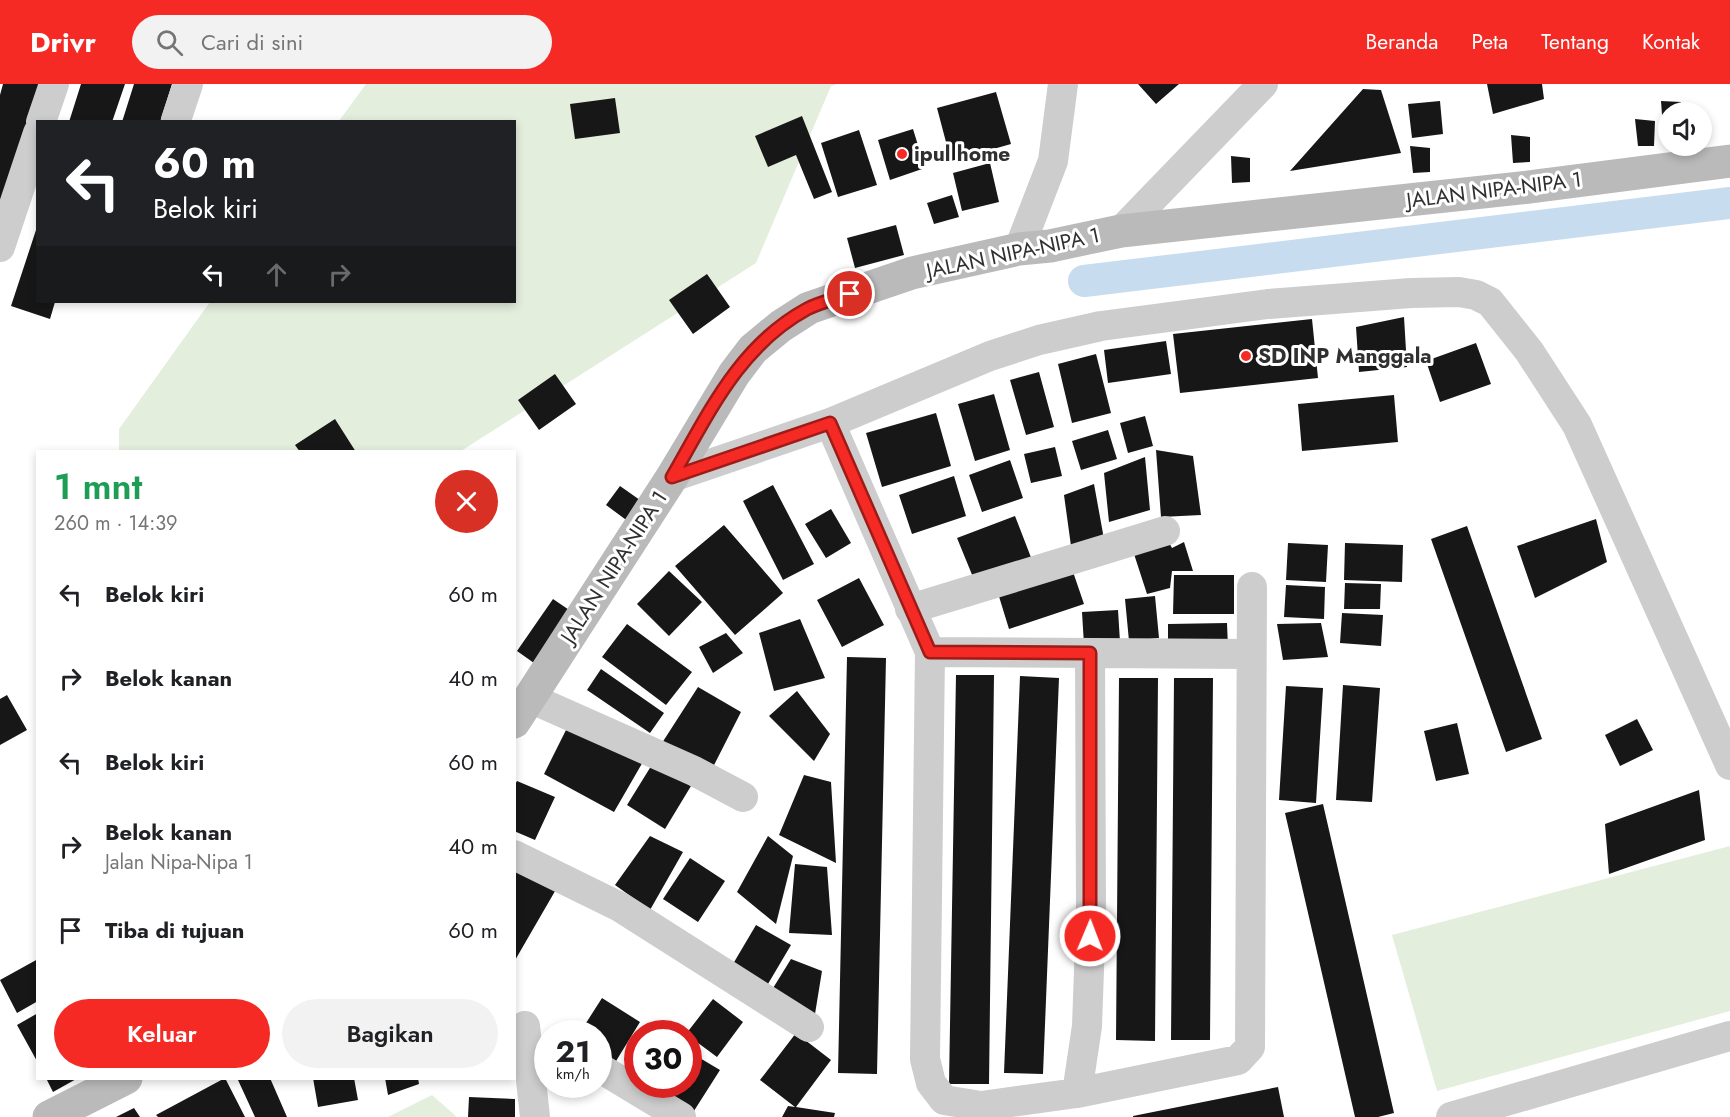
<!DOCTYPE html>
<html lang="id">
<meta charset="utf-8">
<style>
:root{--surface:#fff;--page:#f2f2f2;--text:#202124;--muted:#757577;--accent:#f52a24}
body{margin:0;font-family:Jost,sans-serif;background:var(--page);color:var(--text);height:100vh;display:flex;flex-direction:column;font-size:22px;white-space:nowrap}
*{box-sizing:border-box;margin:0}
p{font-size:20px;color:var(--muted)}
.icon{flex:none;width:33px;height:33px;fill:none;stroke:currentColor;stroke-width:2;stroke-linecap:round;stroke-linejoin:round}
.map{position:relative;flex:1;overflow:hidden}
.side{position:absolute;left:36px;top:366px;width:480px;height:630px;display:flex;flex-direction:column;background:var(--surface);border-radius:0px;box-shadow:0 3px 9px #0003}
.side>*{flex:none}
.hud{position:absolute;left:36px;top:36px;width:480px;height:183px;border-radius:0px;box-shadow:0 3px 9px #0003;background:#202124;color:#fff;overflow:hidden}
.tools{position:absolute;left:1658px;top:18px;display:grid;gap:12px}
.tools a{display:grid;place-items:center;width:54px;height:54px;border-radius:50%;background:var(--surface);box-shadow:0 3px 9px #0003;font-size:30px}
.speed{position:absolute;left:534px;top:936px;display:flex;gap:12px;font-size:30px;font-weight:700;text-align:center}
.speed>*{display:grid;place-content:center;width:78px;height:78px;border-radius:50%;background:var(--surface);box-shadow:0 3px 9px #0003;line-height:1}
.speed small{font-size:15px;font-weight:400}
.speed .limit{border:9px solid #d22;background:#fff;color:#111}
.pin{position:absolute;display:grid;place-items:center;width:51px;height:51px;color:#fff;margin:-26px;border:3px solid #fff;border-radius:50%;box-shadow:0 2px 6px #0007}
.me{position:absolute;width:66px;margin:-33px;rotate:1deg;stroke-linejoin:round;filter:drop-shadow(0 0 4px #0008)}
.turn{display:flex;align-items:center;gap:21px;height:126px;padding:0 18px;font-size:27px}
.turn .icon{width:78px;height:78px;stroke-width:2.5}
.turn b{display:block;font-size:42px;line-height:51px}
.lanes{display:flex;align-items:center;height:57px;padding:0 18px;background:#0003;justify-content:center;gap:30px;direction:ltr}
.lanes .off{opacity:.35}
.round{display:grid;place-items:center;flex:none;width:63px;height:63px;border-radius:32px;background:var(--page)}
.headline{display:flex;align-items:center;justify-content:space-between;height:102px;padding:0 18px}
h1{font-size:36px;font-weight:600;line-height:45px;color:#1e9e55}
.action{display:flex;gap:12px;margin-top:auto;padding:12px 18px}
.action a{flex:1;height:69px;border-radius:36px;background:var(--accent);color:#fff;font-size:24px;font-weight:600;line-height:69px;text-align:center}
.action a+a{background:var(--page);color:var(--text)}
ul{padding:0;list-style:none}
li{display:flex;align-items:center;gap:18px;height:84px;padding:0 18px}
li div{flex:1}
li b{display:block;font-size:22px}
li em{font-style:normal}
header{display:flex;align-items:center;gap:36px;box-sizing:border-box;height:84px;padding:0 30px;background:var(--accent);color:#fff}
header strong{font-size:28px}
nav{display:flex;gap:33px;margin-inline-start:auto;font-size:21px}
.search{width:420px;height:54px;background:var(--page);display:flex;align-items:center;gap:15px;box-sizing:border-box;padding:0 21px;border-radius:33px;color:var(--muted);font-size:22px}
.map>svg:first-child{display:block}
</style>
<header>
<strong>Drivr</strong>
<div class="search"><svg class="icon" aria-label="search" viewBox="0 0 24 24"><circle cx="10" cy="10" r="6"/><path d="M15 15l6 6"/></svg>Cari di sini</div>
<nav><a>Beranda</a><a>Peta</a><a>Tentang</a><a>Kontak</a></nav>
</header>
<div class="map">
<svg width="1730" height="1033" viewBox="0 0 1730 1033">
<rect width="100%" height="100%" fill="#fff"/>
<path fill="#e4eedd" d="M366 0H837L831 2 756 179 461 367H119V345L210 218H514V38L339 37Z
M1730 762V927L1437 1007 1392 851Z
M432 1011 457 1033H388Z"/>
<g fill="none" stroke-linecap="round" stroke-linejoin="round">
<path stroke="#c8dcef" stroke-width="32" d="M1084 197 1730 119"/>
</g>
<path fill="#171717" d="M3 0H43L0 136V11Z
M81 0H125L112 38H69Z
M134 0H172L160 38H122Z
M1138 0H1179L1156 20Z
M1487 0H1542L1544 15 1493 30Z
M1363 5 1381 6 1401 69 1290 87Z
M996 8 1011 60 951 77 937 24Z
M615 14 620 49 575 55 570 20Z
M1440 17 1443 50 1412 54 1408 20Z
M1661 17 1681 18V28H1668V44H1663Z
M802 32 832 108 814 115 796 71 768 83 755 52Z
M1635 35 1655 37 1654 62H1638Z
M913 45 925 84 890 96 878 56Z
M859 46 877 101 838 113 821 59Z
M1511 51 1530 53V78L1513 79Z
M1410 62 1430 64V88L1413 89Z
M1231 72 1250 74V98L1232 99Z
M990 79 999 118 962 127 953 89Z
M952 111 959 133 934 140 927 119Z
M896 141 904 171 855 184 847 154Z
M37 143 38 218H55L50 235 11 222Z
M707 190 730 223 693 250 669 216Z
M1404 233 1407 283 1359 288 1356 243Z
M1312 235 1318 294 1180 309 1173 250Z
M1166 257 1171 290 1108 299 1104 266Z
M1476 259 1491 300 1440 318 1426 277Z
M1096 270 1111 329 1072 339 1058 280Z
M1039 288 1054 343 1026 351 1010 296Z
M555 290 576 320 539 346 518 316Z
M994 310 1010 366 975 377 958 320Z
M1394 311 1398 358 1302 367 1298 320Z
M936 329 951 382 882 403 866 349Z
M1145 332 1153 362 1128 369 1120 339Z
M335 335 356 368H300L295 361Z
M1108 346 1117 375 1081 386 1072 357Z
M1055 363 1062 392 1031 399 1024 370Z
M1156 366 1193 372 1201 431 1161 433Z
M1145 373 1150 426 1109 438 1104 389Z
M1010 376 1023 414 982 428 969 391Z
M954 392 966 432 912 450 899 411Z
M1094 400 1104 455 1071 462 1064 411Z
M773 401 814 480 783 496 743 417Z
M620 402 647 421 633 441 606 421Z
M831 425 851 459 826 474 805 440Z
M1015 432 1032 476 975 498 957 454Z
M1596 435 1607 478 1535 514 1517 462Z
M724 441 783 509 735 551 675 482Z
M1467 442 1542 655 1506 668 1431 455Z
M1168 457 1172 464 1184 458 1193 487H1172L1170 504 1147 510 1134 470Z
M1288 459 1328 461 1326 498 1286 496Z
M1345 459 1403 461 1402 498 1344 496Z
M1071 482 1084 520 1009 545 997 506Z
M669 487 702 518 669 552 637 520Z
M1174 491H1234V530H1173Z
M859 494 884 541 842 563 817 516Z
M1345 499 1381 500 1380 525H1344Z
M1286 501 1325 503 1324 535 1284 533Z
M1155 512 1159 554 1129 557 1125 515Z
M553 515 578 532 541 584 517 567Z
M1118 526 1120 558 1084 561 1082 528Z
M1342 529 1383 531 1381 562 1340 559Z
M800 535 825 594 774 607 759 549Z
M1227 539 1228 564H1168V540Z
M1321 539 1328 573 1283 576 1277 540Z
M627 540 692 588 666 621 602 573Z
M726 549 743 569 713 589 699 563Z
M847 573 886 574 877 990 838 989Z
M601 585 664 629 650 649 587 606Z
M956 591H994L989 1000H949Z
M1020 592 1059 594 1043 990 1004 989Z
M1119 594H1158L1155 957 1116 956Z
M1174 594H1213L1210 956H1171Z
M1343 601 1380 604 1372 718 1336 716Z
M1286 602 1323 604 1316 719 1279 716Z
M698 603 741 628 711 687 662 659Z
M797 607 830 650 814 677 769 632Z
M7 611 27 646 0 661V615Z
M1637 635 1653 666 1620 682 1605 651Z
M570 638 644 676 614 728 544 690Z
M1457 639 1469 690 1436 697 1424 647Z
M653 679 691 702 665 745 627 721Z
M804 691 831 698 836 779 779 751Z
M517 697 555 713 535 756 514 747V702Z
M1699 706 1705 756 1609 790 1605 740Z
M1323 720 1394 1029 1378 1033H1355L1285 729Z
M650 752 683 768 650 826 615 801Z
M768 752 793 772 776 840 737 808Z
M690 774 725 797 698 838 663 815Z
M519 780 558 802 514 878V789Z
M795 780 827 783 832 851 789 849Z
M756 841 791 861 765 905 730 885Z
M38 875V917L17 929 0 896Z
M791 875 822 887 815 930 770 909Z
M602 914 640 938 613 982 598 973V950H579Z
M713 915 743 938 717 973 686 950Z
M38 929V979L17 941Z
M796 949 831 976 796 1023 835 1029 834 1033H782L788 1022 795 1023 760 996Z
M688 967 720 986 692 1030 651 1000H688Z
M46 994H78L53 1008Z
M225 994 245 1033H158L156 1031Z
M241 994H270L287 1033H255L238 996Z
M313 994H354L358 1016 318 1023Z
M385 994H418L419 1000 388 1011Z
M1278 1003 1284 1033H1133V1032Z
M469 1013 515 1015V1033H468Z
M134 1024 140 1033H116Z"/>
<g fill="none" stroke-linecap="round" stroke-linejoin="round">
<path stroke="#cdcdcd" stroke-width="30" d="M176 36 188 0
M41 38 54 0
M1121 147 1263 0
M0 163 38 49
M1019 165 1053 77 1063 0
M830 339 930 568 925 975 931 999 944 1016 981 1022 1077 1009
M672 393 830 339 990 272 1039 256 1101 242 1268 220 1411 209 1459 208 1476 211 1490 218 1529 267 1577 341 1730 681
M910 525 1165 447
M930 568 1251 570
M1090 569 1091 830 1087 942 1077 1009 1238 976 1250 963 1252 503
M530 614 694 687 743 713
M514 771 620 823 809 943
M525 942 535 1033
M598 983 681 1033
M1451 1033 1730 952"/>
<path stroke="#bababa" stroke-width="33" d="M514 638 672 393 734 290 753 265 781 242 809 224 912 189 1019 165 1050 162 1121 147 1529 103 1730 77
M49 1033 126 994"/>
</g>
<g fill="none" stroke-linecap="round" stroke-linejoin="round">
<defs>
<path id="route" d="M850 210C836 215 820 218 807 225 739 262 709 329 672 393L830 339 930 568 1090 569V852"/>
</defs>
<use href="#route" stroke="#9f1b17" stroke-width="15"/>
<use href="#route" stroke="#f52a24" stroke-width="10"/>
</g>
<g fill="#f52a24" stroke="#fff" stroke-width="2">
<circle cx="902" cy="70" r="6"/>
<circle cx="1246" cy="272" r="6"/>
</g>
<g text-anchor="middle" stroke-width="6" stroke-linejoin="round" paint-order="stroke">
<g font-size="21" font-weight="bold" fill="#303030" stroke="#fff" text-anchor="start">
<text x="914" y="77">ipul home</text>
<text x="1258" y="279">SD INP Manggala</text>
</g>
<g font-size="21" fill="#303030" stroke="#fff">
<text transform="translate(1494 106) rotate(-7)" y="7">JALAN NIPA-NIPA 1</text>
<text transform="translate(1013 169) rotate(-12)" y="7">JALAN NIPA-NIPA 1</text>
<text transform="translate(614 483) rotate(-57)" y="7">JALAN NIPA-NIPA 1</text>
</g>
</g>
</svg>
<div class="tools">
<a><svg class="icon" aria-label="sound" viewBox="0 0 24 24"><path d="M4 9h4l5-4v14l-5-4H4zM17 9q2 3 0 6"/></svg></a>
</div>
<div class="speed"><div>21<small>km/h</small></div><div class="limit">30</div></div>
<div class="pin" style="left:850px;top:210px;background:#d93025"><svg class="icon" aria-label="arrive" viewBox="0 0 24 24"><path d="M6 21V4h12l-3 4 3 4H6"/></svg></div>
<svg class="me" style="left:1090px;top:852px" viewBox="-20 -20 40 40"><circle r="17" fill="#f52a24" stroke="#fff" stroke-width="3"/><path d="M0-11L8 9 0 5-8 9z" fill="#fff"/></svg>
<div class="hud">
<div class="turn"><svg class="icon" aria-label="left" viewBox="0 0 24 24"><path d="M17 20v-9H6M10 6l-5 5 5 5"/></svg><div><b>60 m</b>Belok kiri</div></div>
<div class="lanes"><svg class="icon" aria-label="left" viewBox="0 0 24 24"><path d="M17 20v-9H6M10 6l-5 5 5 5"/></svg><svg class="icon off" aria-label="ahead" viewBox="0 0 24 24"><path d="M12 20V5M6 11l6-6 6 6"/></svg><svg class="icon off" aria-label="right" viewBox="0 0 24 24"><path d="M7 20v-9h11M14 6l5 5-5 5"/></svg></div>
</div>
<section class="side">
<div class="headline"><div><h1>1 mnt</h1><p>260 m · 14:39</p></div><a class="round" style="background:#d93025;color:#fff"><svg class="icon" aria-label="close" viewBox="0 0 24 24"><path d="M6 6l12 12M18 6L6 18"/></svg></a></div>
<ul>
<li><svg class="icon" aria-label="left" viewBox="0 0 24 24"><path d="M17 20v-9H6M10 6l-5 5 5 5"/></svg><div><b>Belok kiri</b></div><em>60 m</em></li>
<li><svg class="icon" aria-label="right" viewBox="0 0 24 24"><path d="M7 20v-9h11M14 6l5 5-5 5"/></svg><div><b>Belok kanan</b></div><em>40 m</em></li>
<li><svg class="icon" aria-label="left" viewBox="0 0 24 24"><path d="M17 20v-9H6M10 6l-5 5 5 5"/></svg><div><b>Belok kiri</b></div><em>60 m</em></li>
<li><svg class="icon" aria-label="right" viewBox="0 0 24 24"><path d="M7 20v-9h11M14 6l5 5-5 5"/></svg><div><b>Belok kanan</b><p>Jalan Nipa-Nipa 1</p></div><em>40 m</em></li>
<li><svg class="icon" aria-label="arrive" viewBox="0 0 24 24"><path d="M6 21V4h12l-3 4 3 4H6"/></svg><div><b>Tiba di tujuan</b></div><em>60 m</em></li>
</ul>
<div class="action"><a>Keluar</a><a>Bagikan</a></div>
</section>
</div>
